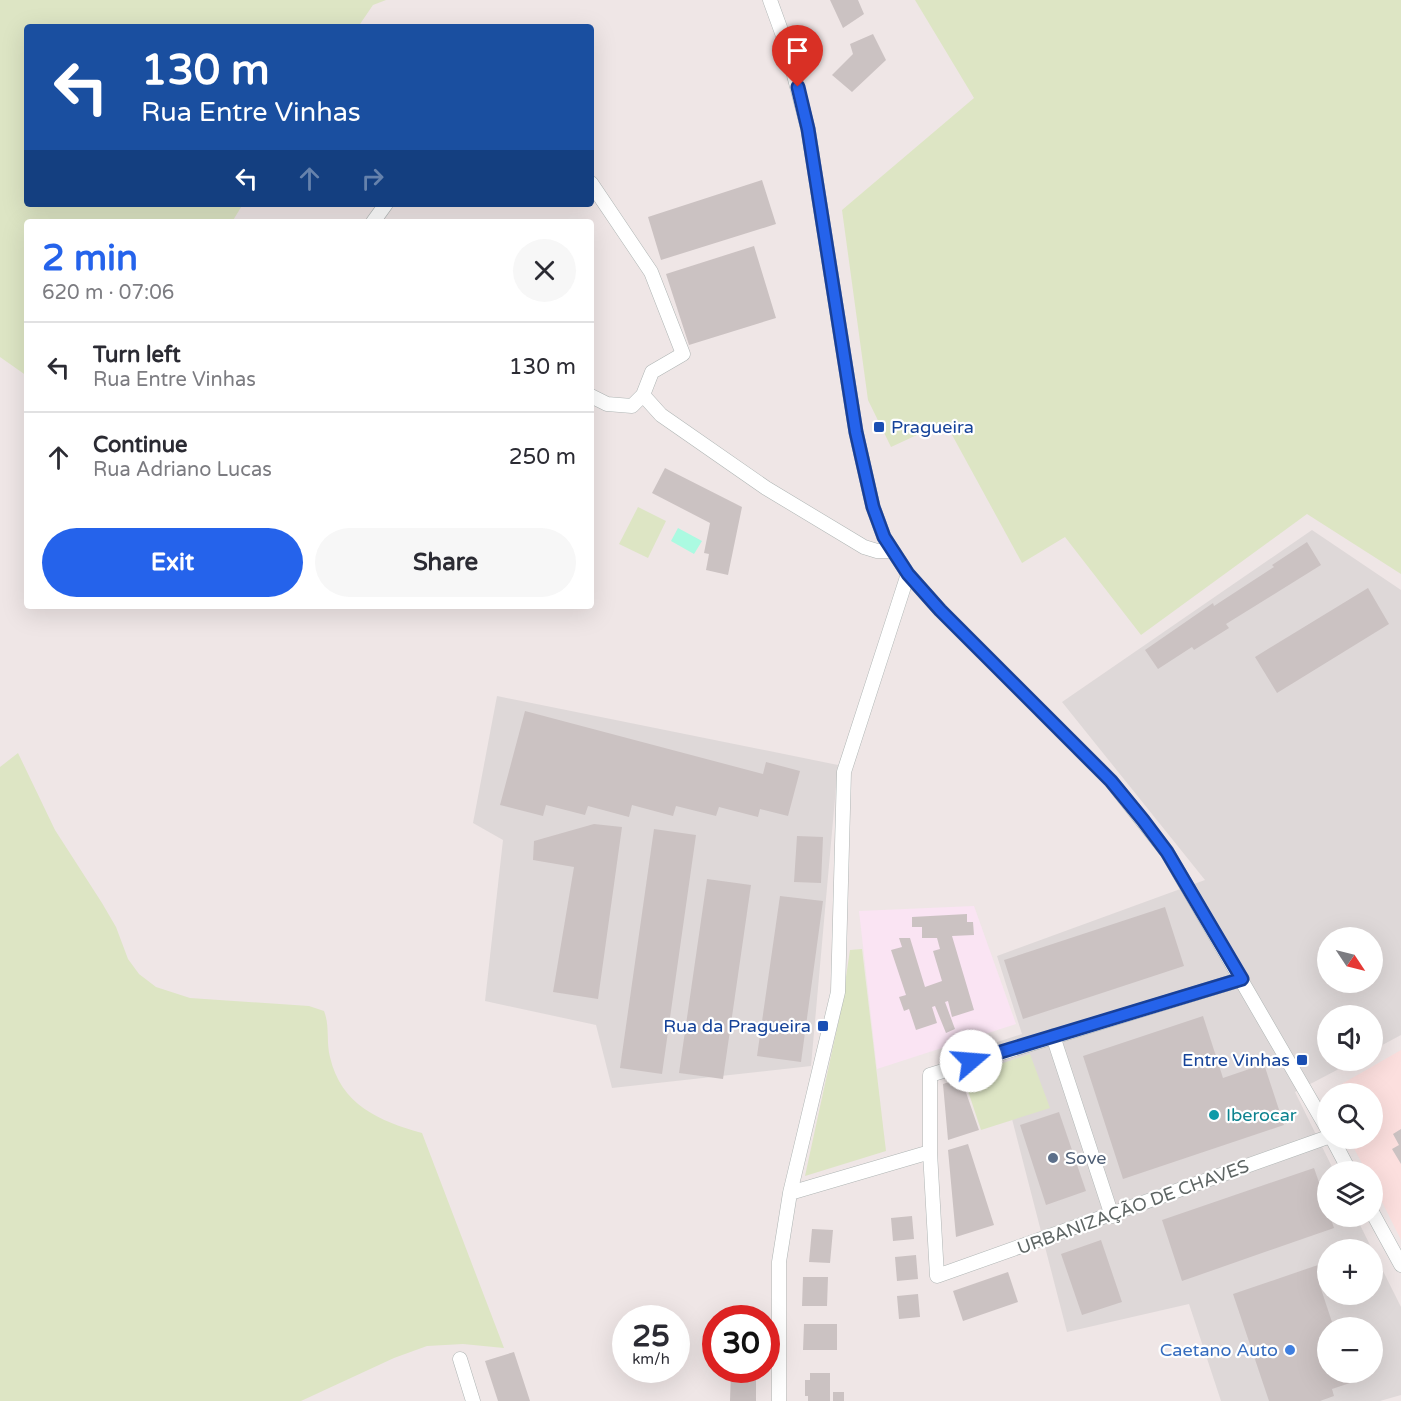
<!DOCTYPE html>
<meta charset="utf-8">
<style>
:root{--surface:#fff;--page:#f7f7f7;--text:#2b2b33;--muted:#7c7c81;--line:#e1e1e2;--accent:#2563eb}
body{margin:0;font-family:"Varela Round",sans-serif;background:var(--page);color:var(--text);height:100vh;display:flex;flex-direction:column;font-size:22px;white-space:nowrap}
*{box-sizing:border-box;margin:0}
p{font-size:20px;color:var(--muted)}
.icon{flex:none;width:33px;height:33px;fill:none;stroke:currentColor;stroke-width:2;stroke-linecap:round;stroke-linejoin:round}
.map{position:relative;flex:1;overflow:hidden}
.panel{position:absolute;left:24px;top:219px;width:570px;height:390px;display:flex;flex-direction:column;background:var(--surface);border-radius:6px;box-shadow:0 6px 24px #0002}
.panel>*{flex:none}
.banner{position:absolute;left:24px;top:24px;width:570px;height:183px;border-radius:6px;box-shadow:0 6px 24px #0002;background:#1a4fa0;color:#fff;overflow:hidden}
.needle{width:39px;rotate:125deg}
.fabs{position:absolute;left:1317px;top:927px;display:grid;gap:12px}
.fabs a{display:grid;place-items:center;width:66px;height:66px;border-radius:50%;background:var(--surface);box-shadow:0 6px 24px #0002;font-size:30px}
.speed{position:absolute;left:612px;top:1305px;display:flex;gap:12px;font-size:30px;font-weight:700;text-align:center}
.speed>*{display:grid;place-content:center;width:78px;height:78px;border-radius:50%;background:var(--surface);box-shadow:0 6px 24px #0002;line-height:1}
.speed small{font-size:15px;font-weight:400}
.speed .limit{border:9px solid #d22;background:#fff;color:#111}
.pin{position:absolute;display:grid;place-items:center;width:51px;height:51px;color:#fff;margin:-62px -26px;border-radius:50% 50% 50% 0;rotate:-45deg;box-shadow:0 0 6px #0007}
.pin .icon{rotate:45deg}
.me{position:absolute;width:66px;margin:-33px;rotate:72deg;stroke-linejoin:round;filter:drop-shadow(0 0 4px #0008)}
.turn{display:flex;align-items:center;gap:21px;height:126px;padding:0 18px;font-size:27px}
.turn .icon{width:78px;height:78px;stroke-width:2.5}
.turn b{display:block;font-size:42px;line-height:51px}
.lanes{display:flex;align-items:center;height:57px;padding:0 18px;background:#0003;justify-content:center;gap:30px;direction:ltr}
.lanes .off{opacity:.35}
.round{display:grid;place-items:center;flex:none;width:63px;height:63px;border-radius:32px;background:var(--page)}
.headline{display:flex;align-items:center;justify-content:space-between;height:102px;padding:0 18px}
h1{font-size:36px;font-weight:800;line-height:45px;color:var(--accent)}
.button{display:flex;gap:12px;margin-top:auto;padding:12px 18px}
.button a{flex:1;height:69px;border-radius:36px;background:var(--accent);color:#fff;font-size:24px;font-weight:800;line-height:69px;text-align:center}
.button a+a{background:var(--page);color:var(--text)}
ul{padding:0;list-style:none}
li{display:flex;align-items:center;gap:18px;height:90px;padding:0 18px;border-top:2px solid var(--line)}
li div{flex:1}
li b{display:block;font-size:22px}
li em{font-style:normal}
.map>svg:first-child{display:block}
</style>
<div class="map">
<svg width="1401" height="1401" viewBox="0 0 1401 1401">
<rect width="100%" height="100%" fill="#efe6e6"/>
<path fill="#fcdfde" d="M1401 1050V1240L1373 1184 1372 1172 1366 1171 1349 1139 1372 1138V1094H1328L1327 1096 1326 1093Z"/>
<path fill="#ded8d8" fill-rule="evenodd" d="M1312 530 1401 590V1035L1373 1050 1372 1016H1328V1060L1354 1061 1295 1092 1334 1171 1328 1172V1216L1356 1217 1401 1307V1395L1380 1401H1221L1189 1304 1067 1332 1012 1119 985 1046 1022 1034 997 956 1205 880 1062 702ZM1328 938H1372V982H1328ZM1328 1250H1372V1294H1328ZM1328 1328H1372V1372H1328Z
M497 696 838 765 811 1066 612 1088 596 1025 485 1001 503 840 473 823Z"/>
<path fill="#fae4f3" d="M974 906 1016 1024 877 1069 859 911Z"/>
<path fill="#dde5c4" d="M0 0H386L373 5 358 27H27V204H243L232 222H27V376L0 357Z
M915 0H1401V574L1307 514 1141 635 1065 537 1022 563 945 422 891 447 868 400 842 210 974 98Z
M638 507 666 521 648 558 619 544Z
M18 753 55 830 102 903 116 927 128 959 139 974 156 987 190 998 309 1006 324 1011C330 1026 326 1042 330 1057 341 1105 379 1121 422 1133L504 1348 463 1344 427 1346 394 1358 301 1401H0V767Z
M862 949 886 1151 805 1176 841 1010 850 950Z
M1030 1054 1050 1108 981 1130 967 1088 980 1083 976 1072Z"/>
<path fill="#abfae1" d="M678 528 702 541 694 554 671 541Z"/>
<path fill="#cbc2c2" d="M830 0H858L864 14 843 28Z
M873 34 886 60 852 92 832 75 853 54 850 44Z
M762 180 776 224 661 260 648 217Z
M754 246 776 318 689 345 666 274Z
M665 468 742 507 728 575 706 570 709 554 704 553 710 523 652 493Z
M1307 542 1321 565 1226 624 1229 628 1194 650 1192 647 1158 669 1145 650 1213 603 1214 606 1274 567 1272 565Z
M1368 588 1389 624 1277 693 1255 657Z
M525 711 763 774 766 762 800 771 788 816 760 809 758 817 719 807 716 816 676 806 673 816 632 805 629 817 588 806 585 815 546 805 543 816 500 805Z
M594 824 622 827 598 999 553 992 574 867 533 860 534 841Z
M654 829 696 835 662 1074 620 1068Z
M797 836 823 837 821 883 794 882Z
M707 879 751 885 723 1079 679 1073Z
M780 896 823 901 801 1062 757 1056Z
M1165 907 1184 966 1023 1019 1004 960Z
M967 914V922H973L974 935 952 936 974 1010 952 1017 948 1001 945 1002 955 1029 946 1033 935 1006 932 1007 937 1023 916 1030 909 1009 904 1011 899 997 906 995 891 950 902 947 899 938H910L925 987 942 981 933 951 940 949 937 938H922V927H912V917Z
M1203 1016 1223 1078 1264 1064 1284 1125 1123 1179 1083 1056Z
M961 1078 979 1130 948 1140 943 1084Z
M1059 1112 1086 1191 1046 1205 1020 1125Z
M1401 1129V1164L1392 1149 1399 1145 1393 1134Z
M968 1144 994 1225 956 1237 948 1150Z
M1314 1168 1328 1208V1216H1330L1334 1228 1182 1281 1162 1220Z
M912 1216 914 1239 893 1241 891 1218Z
M812 1229 833 1230 830 1263 809 1262Z
M1101 1240 1122 1302 1082 1315 1061 1254Z
M916 1255 918 1279 897 1281 895 1257Z
M1318 1265 1324 1281 1319 1283 1334 1328H1328V1372H1350L1353 1382 1332 1389 1334 1396 1320 1401H1269L1233 1294Z
M1008 1272 1018 1302 963 1321 953 1291Z
M803 1277H828L827 1306H802Z
M918 1294 920 1317 899 1319 897 1296Z
M724 1311H763L762 1318H724Z
M804 1324H837V1350H803Z
M514 1352 530 1401H498L485 1361Z
M731 1370H756V1401H730Z
M810 1373H830V1401H808V1396H805V1380H810Z
M833 1392H844V1401H833Z"/>
<g fill="none" stroke-linecap="round" stroke-linejoin="round">
<defs>
<path id="minor" d="M770 0 786 44 808 129 856 432 873 507 884 537 908 574 940 610 1111 781 1167 852 1328 1130
M591 183 651 272 683 354 652 372 643 395 661 415 766 488 864 547 877 551H893
M373 222 386 204
M591 396 607 404 632 406 643 395
M1242 979 930 1075V1152L937 1276 1328 1137
M1053 1036 1112 1216
M1332 1138 1350 1172
M790 1193 930 1152
M1372 1212 1401 1265
M460 1359 473 1401
M779 1401V1262L790 1193 838 992 844 772 908 574"/>
</defs>
<use href="#minor" stroke="#afb5b4" stroke-width="15"/>
<use href="#minor" stroke="#fff" stroke-width="14"/>
</g>
<g fill="none" stroke-linecap="round" stroke-linejoin="round">
<defs>
<path id="route" d="M798 87 808 129 856 432 873 507 884 537 908 574 940 610 1111 781 1143 820 1167 852 1242 979 971 1061"/>
</defs>
<use href="#route" stroke="#184099" stroke-width="15"/>
<use href="#route" stroke="#2563eb" stroke-width="10"/>
</g>
<g fill="#1a4fb4" stroke="#fff" stroke-width="2">
<rect x="873" y="421" width="12" height="12" rx="3"/>
<rect x="817" y="1020" width="12" height="12" rx="3"/>
<rect x="1296" y="1054" width="12" height="12" rx="3"/>
</g>
<circle fill="#0f9aa8" stroke="#fff" stroke-width="2" cx="1214" cy="1115" r="6"/>
<circle fill="#5c6f8a" stroke="#fff" stroke-width="2" cx="1053" cy="1158" r="6"/>
<circle fill="#3f7fe0" stroke="#fff" stroke-width="2" cx="1290" cy="1350" r="6"/>
<g text-anchor="middle" stroke-width="4.5" stroke-linejoin="round" paint-order="stroke">
<g font-size="18" fill="#164399" stroke="#fff" text-anchor="end">
<text x="891" y="433" text-anchor="start">Pragueira</text>
<text x="811" y="1032">Rua da Pragueira</text>
<text x="1290" y="1066">Entre Vinhas</text>
</g>
<g font-size="18" fill="#0d838f" stroke="#fff" text-anchor="start">
<text x="1226" y="1121">Iberocar</text>
</g>
<g font-size="18" fill="#4e5e75" stroke="#fff" text-anchor="start">
<text x="1065" y="1164">Sove</text>
</g>
<g font-size="18" fill="#5e6564" stroke="#fff">
<text transform="translate(1133 1207) rotate(-20)" y="6">URBANIZAÇÃO DE CHAVES</text>
</g>
<g font-size="18" fill="#366cbe" stroke="#fff" text-anchor="end">
<text x="1278" y="1356">Caetano Auto</text>
</g>
</g>
</svg>
<div class="fabs">
<a><svg class="needle" viewBox="-14 -14 28 28"><path d="M0-13l5 13h-10z" fill="#e53935"/><path d="M0 13l5-13h-10z" fill="#7c7c81"/></svg></a>
<a><svg class="icon" aria-label="sound" viewBox="0 0 24 24"><path d="M4 9h4l5-4v14l-5-4H4zM17 9q2 3 0 6"/></svg></a>
<a><svg class="icon" aria-label="search" viewBox="0 0 24 24"><circle cx="10" cy="10" r="6"/><path d="M15 15l6 6"/></svg></a>
<a><svg class="icon" aria-label="layers" viewBox="0 0 24 24"><path d="M12 4l9 5-9 5-9-5zM3 14l9 5 9-5"/></svg></a>
<a>+</a>
<a>−</a>
</div>
<div class="speed"><div>25<small>km/h</small></div><div class="limit">30</div></div>
<div class="pin" style="left:798px;top:87px;background:#d93025"><svg class="icon" aria-label="arrive" viewBox="0 0 24 24"><path d="M6 21V4h12l-3 4 3 4H6"/></svg></div>
<svg class="me" style="left:971px;top:1061px" viewBox="-20 -20 40 40"><circle r="19" fill="#fff"/><path d="M0-13L10 11 0 6-10 11z" fill="#2563eb"/></svg>
<div class="banner">
<div class="turn"><svg class="icon" aria-label="left" viewBox="0 0 24 24"><path d="M17 20v-9H6M10 6l-5 5 5 5"/></svg><div><b>130 m</b>Rua Entre Vinhas</div></div>
<div class="lanes"><svg class="icon" aria-label="left" viewBox="0 0 24 24"><path d="M17 20v-9H6M10 6l-5 5 5 5"/></svg><svg class="icon off" aria-label="ahead" viewBox="0 0 24 24"><path d="M12 20V5M6 11l6-6 6 6"/></svg><svg class="icon off" aria-label="right" viewBox="0 0 24 24"><path d="M7 20v-9h11M14 6l5 5-5 5"/></svg></div>
</div>
<section class="panel">
<div class="headline"><div><h1>2 min</h1><p>620 m · 07:06</p></div><a class="round"><svg class="icon" aria-label="close" viewBox="0 0 24 24"><path d="M6 6l12 12M18 6L6 18"/></svg></a></div>
<ul>
<li><svg class="icon" aria-label="left" viewBox="0 0 24 24"><path d="M17 20v-9H6M10 6l-5 5 5 5"/></svg><div><b>Turn left</b><p>Rua Entre Vinhas</p></div><em>130 m</em></li>
<li><svg class="icon" aria-label="ahead" viewBox="0 0 24 24"><path d="M12 20V5M6 11l6-6 6 6"/></svg><div><b>Continue</b><p>Rua Adriano Lucas</p></div><em>250 m</em></li>
</ul>
<div class="button"><a>Exit</a><a>Share</a></div>
</section>
</div>
